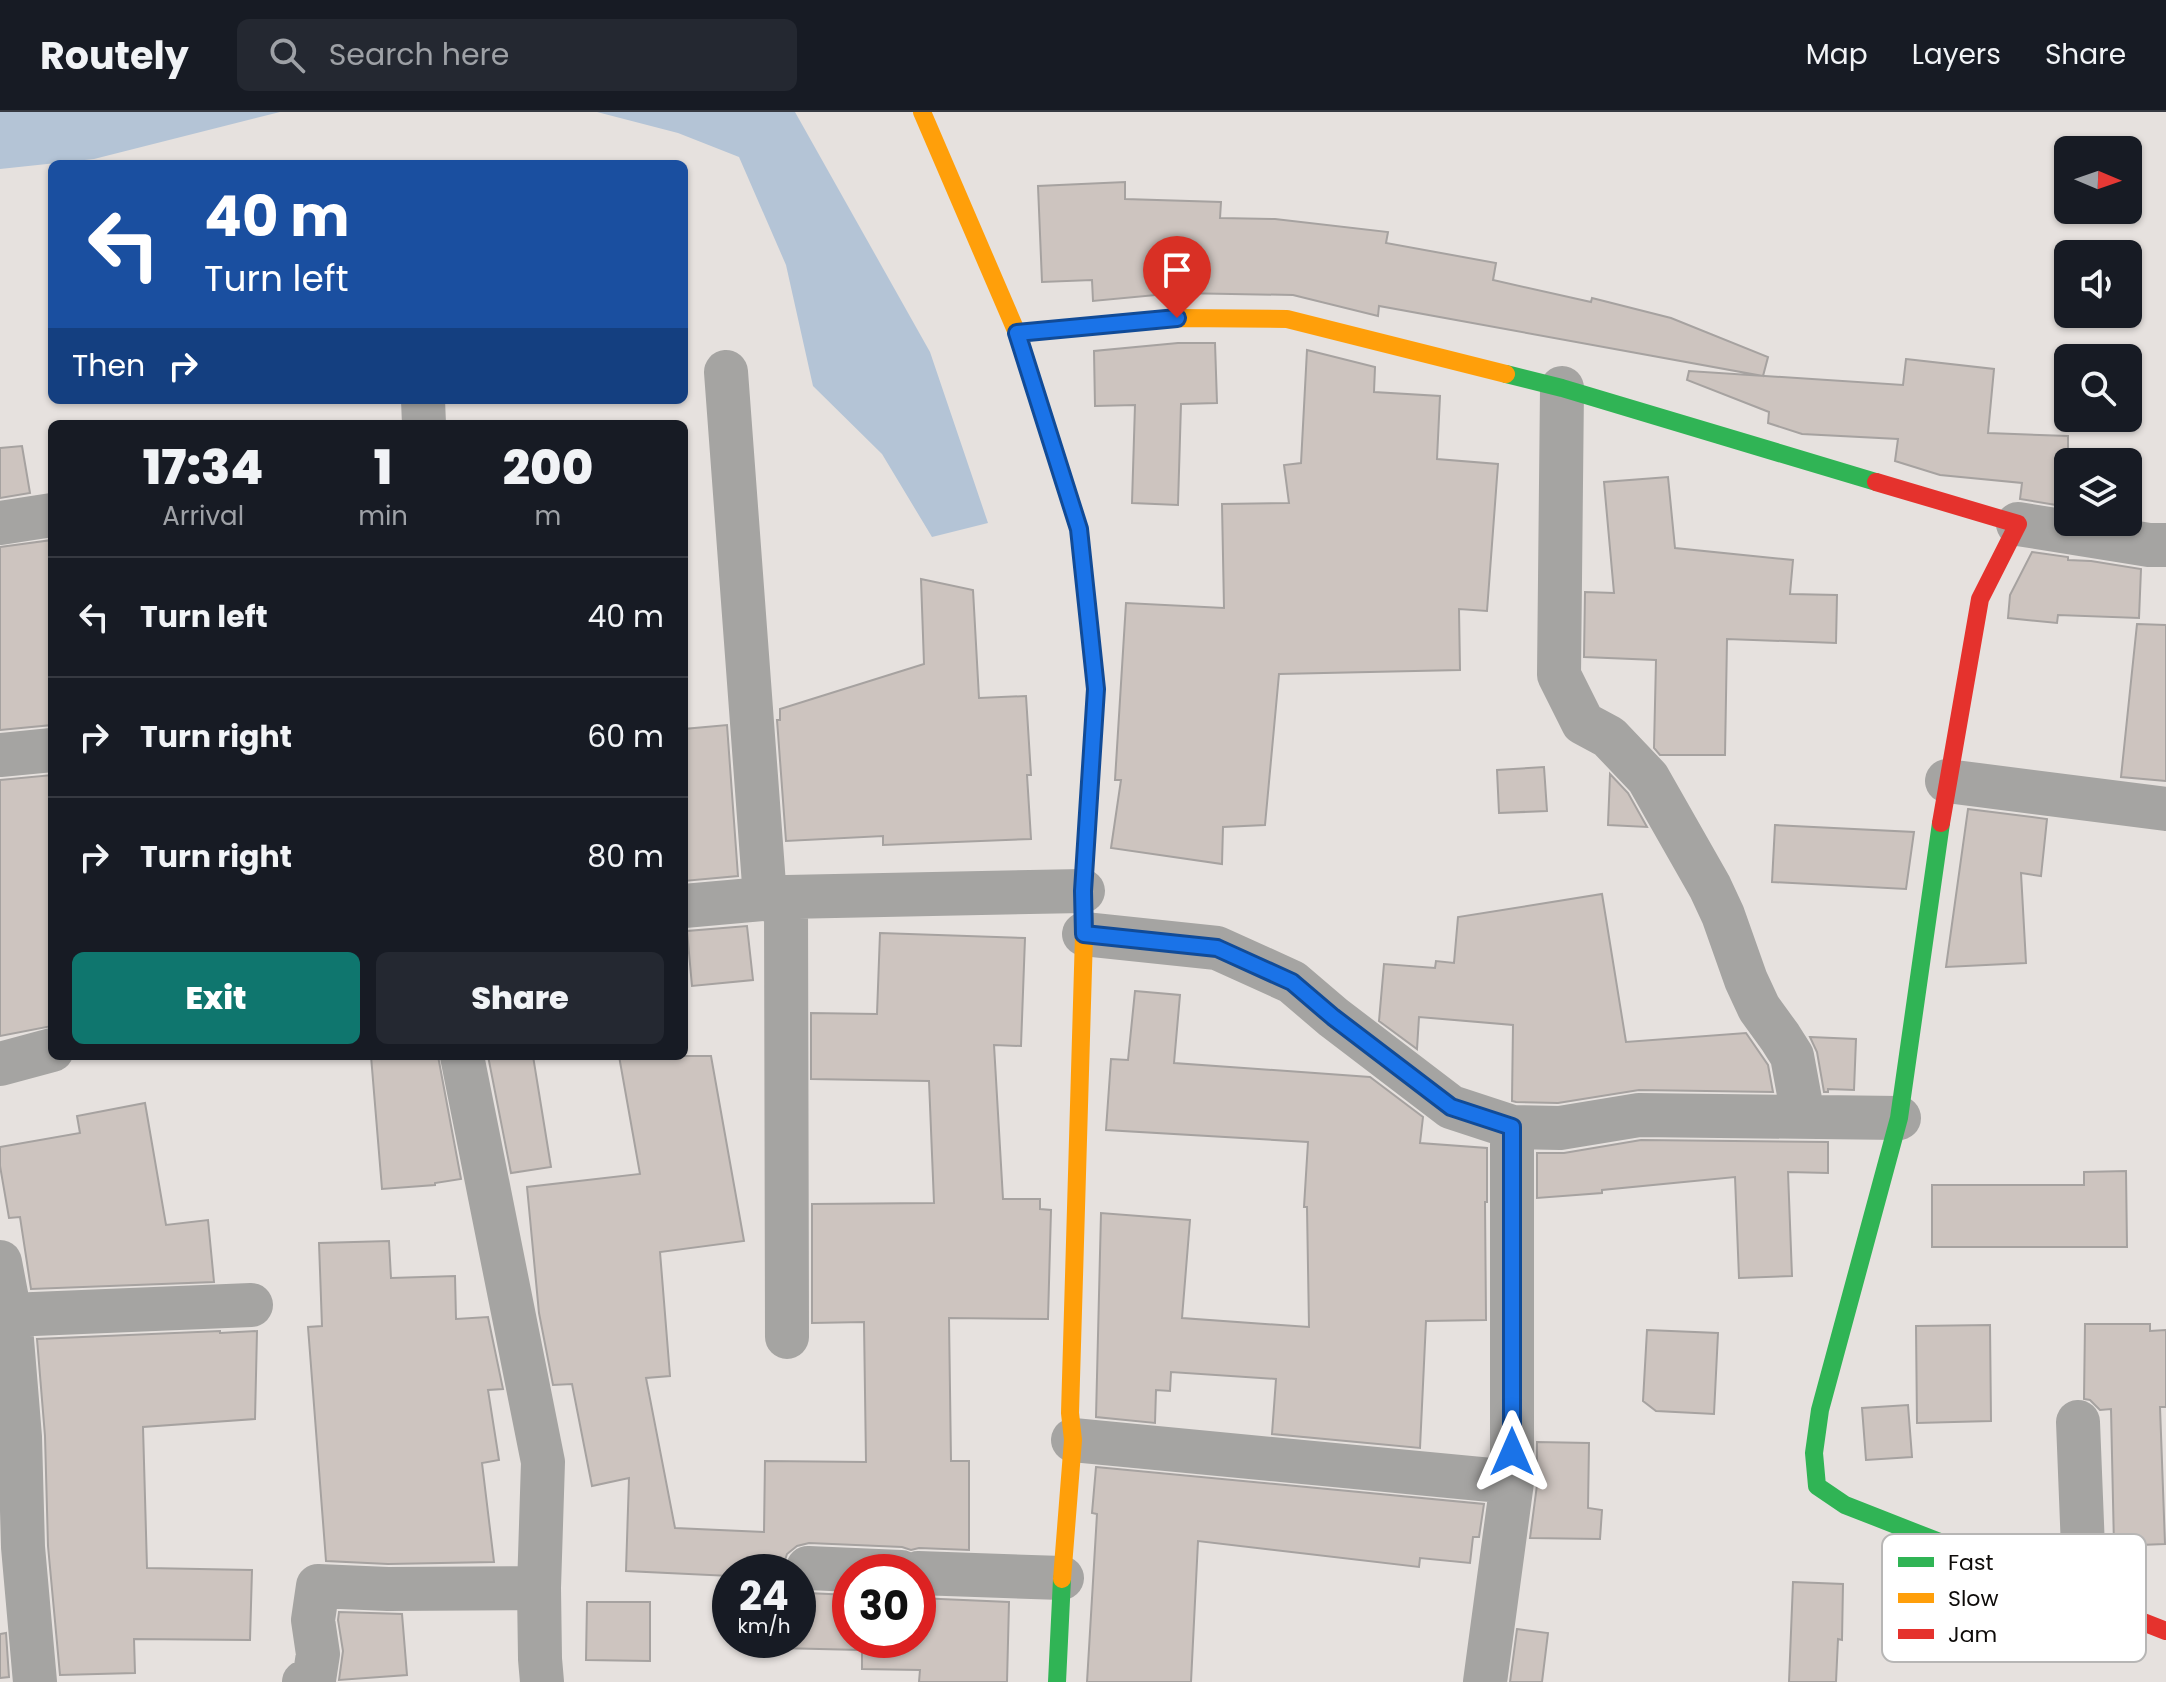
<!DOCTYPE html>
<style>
:root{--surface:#171b24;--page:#242831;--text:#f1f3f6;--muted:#9ea1a6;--line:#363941;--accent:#0f766e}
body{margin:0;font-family:Poppins,sans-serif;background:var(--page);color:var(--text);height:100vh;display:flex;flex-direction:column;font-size:30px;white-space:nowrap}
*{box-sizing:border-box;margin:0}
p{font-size:26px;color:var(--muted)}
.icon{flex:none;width:44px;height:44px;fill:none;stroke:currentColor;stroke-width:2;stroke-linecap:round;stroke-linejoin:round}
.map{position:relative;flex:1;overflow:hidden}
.drawer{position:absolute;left:48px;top:308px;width:640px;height:640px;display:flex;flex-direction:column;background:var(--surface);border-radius:12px;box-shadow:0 2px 6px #0004}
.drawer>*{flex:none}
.guide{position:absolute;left:48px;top:48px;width:640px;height:244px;border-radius:12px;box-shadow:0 2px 6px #0004;background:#1a4fa0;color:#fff;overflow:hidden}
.needle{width:52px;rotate:92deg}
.fabs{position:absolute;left:2054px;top:24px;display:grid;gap:16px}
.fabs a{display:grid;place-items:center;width:88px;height:88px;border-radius:12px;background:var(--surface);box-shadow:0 2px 6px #0004;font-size:40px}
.speed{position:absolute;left:712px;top:1442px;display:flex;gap:16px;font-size:40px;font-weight:700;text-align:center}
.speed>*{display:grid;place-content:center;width:104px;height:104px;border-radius:50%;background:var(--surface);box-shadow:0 2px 6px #0004;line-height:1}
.speed small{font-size:20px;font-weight:400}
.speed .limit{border:12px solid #d22;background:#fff;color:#111}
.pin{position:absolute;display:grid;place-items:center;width:68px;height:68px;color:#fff;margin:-82px -34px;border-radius:50% 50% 50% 0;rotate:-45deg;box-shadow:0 0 8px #0007}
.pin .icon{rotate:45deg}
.me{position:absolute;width:88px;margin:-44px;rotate:0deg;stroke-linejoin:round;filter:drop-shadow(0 0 6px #0008)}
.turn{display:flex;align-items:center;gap:28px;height:168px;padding:0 24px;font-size:36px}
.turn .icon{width:104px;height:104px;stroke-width:2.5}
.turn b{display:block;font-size:56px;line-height:68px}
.then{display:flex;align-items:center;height:76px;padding:0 24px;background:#0003;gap:16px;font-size:30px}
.eta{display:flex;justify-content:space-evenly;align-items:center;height:136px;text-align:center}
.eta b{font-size:48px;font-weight:800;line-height:56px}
.button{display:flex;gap:16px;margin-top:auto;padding:16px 24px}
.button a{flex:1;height:92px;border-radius:12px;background:var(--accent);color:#fff;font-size:32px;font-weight:800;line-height:92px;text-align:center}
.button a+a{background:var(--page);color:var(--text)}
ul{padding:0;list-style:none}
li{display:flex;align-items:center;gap:24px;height:120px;padding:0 24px;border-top:2px solid var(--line)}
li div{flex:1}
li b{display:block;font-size:30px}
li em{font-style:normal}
header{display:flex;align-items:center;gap:48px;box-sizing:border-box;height:112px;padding:0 40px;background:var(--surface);border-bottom:2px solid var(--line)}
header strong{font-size:38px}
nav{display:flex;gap:44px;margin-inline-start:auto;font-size:28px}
.search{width:560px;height:72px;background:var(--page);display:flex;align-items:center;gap:20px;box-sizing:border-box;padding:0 28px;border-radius:12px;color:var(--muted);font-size:30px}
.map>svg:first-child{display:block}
</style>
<header>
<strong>Routely</strong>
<div class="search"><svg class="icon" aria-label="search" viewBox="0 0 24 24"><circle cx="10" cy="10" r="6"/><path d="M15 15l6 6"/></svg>Search here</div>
<nav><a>Map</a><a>Layers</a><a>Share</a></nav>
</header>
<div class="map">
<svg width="2166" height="1570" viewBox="0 0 2166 1570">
<rect width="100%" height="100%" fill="#e6e1de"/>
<path fill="#b4c4d6" d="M0 0H280L94 47 0 57Z
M597 0H795L930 240 988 411 932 425 882 342 813 274 786 153 739 45 678 21Z"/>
<path fill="#cdc4bf" stroke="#a6a2a0" stroke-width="2" d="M1125 70V87L1221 90 1220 106 1275 107 1388 120 1386 131 1496 151 1493 168 1591 190 1592 186 1671 206 1768 245 1763 264 1379 194 1378 204 1293 183 1177 181 1093 189 1092 168 1042 170 1038 74Z
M1178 231H1215L1217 291 1181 292 1178 393 1132 391 1135 293 1095 294 1094 239Z
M1307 238 1375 255 1374 280 1440 284 1437 347 1498 352 1487 499 1459 497 1460 558 1279 562 1265 713 1223 715 1222 752 1111 736 1121 668H1115L1126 491 1224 496 1222 392 1289 391 1284 353 1301 351Z
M1906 247 1994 257 1988 321 2068 324V395L2020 387 2022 371 1940 363 1895 349 1898 327 1802 322 1768 311 1769 300 1687 268 1689 259 1903 273Z
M22 334 30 381 0 386V336Z
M1668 365 1675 436 1793 448 1790 482 1837 483 1836 531 1727 527 1725 643H1660L1654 636 1656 548 1584 545 1585 480 1614 481 1604 370Z
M52 428V613L0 618V435Z
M2032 440 2068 445V448L2091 449 2141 457 2139 506 2058 503 2057 511 2008 506 2010 483Z
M921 467 973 478 979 586 1026 584 1031 663H1027L1031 727 883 733V724L786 729 777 608H780V597L924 552Z
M2137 512 2166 513V669L2121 665Z
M727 613 738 764 684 769V617Z
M1544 655 1547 699 1499 701 1497 658Z
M1610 662 1628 681 1647 715 1608 713Z
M52 663V914L0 924V668Z
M1968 697 2047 707 2041 764 2021 761 2026 851 1946 855Z
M1775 713 1914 720 1906 777 1772 770Z
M1602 782 1626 930 1746 921 1768 953 1773 980 1639 978 1558 991 1516 990 1512 989 1513 913 1419 905 1417 937 1379 909 1384 852 1435 856 1436 849 1454 851 1458 805Z
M747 814 753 868 692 874 687 819Z
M880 821 1025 826 1021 934 994 933 1003 1087H1040V1097L1051 1098 1048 1207 949 1206 951 1349H969V1438L919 1436 911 1438 902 1435 809 1431 797 1434 787 1442 783 1454 784 1460H730V1464L626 1459 629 1366 592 1374 572 1272 553 1273 539 1201 527 1075 640 1062 619 944H711L744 1129 660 1140 670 1264 646 1266 675 1416 764 1420 765 1349 866 1350 864 1210 812 1211V1092L934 1091 929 969 811 967V901L877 902Z
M1135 879 1180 883 1174 951 1370 965 1423 1005 1420 1031 1487 1036V1090H1485L1486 1208 1426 1209 1420 1336 1272 1322 1276 1267 1171 1260 1170 1279 1156 1278 1155 1311 1096 1305 1101 1101 1190 1108 1182 1206 1309 1215 1307 1095H1304L1308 1030 1106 1018 1111 947 1128 948Z
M1810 925 1856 927 1854 978 1828 977V980H1824L1817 940Z
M371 944H438L461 1067 435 1071V1073L382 1077Z
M488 944H533L551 1055 511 1061Z
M145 991 166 1113 208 1108 214 1170 31 1177 20 1105 9 1106 0 1054V1035L80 1021 77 1004Z
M1641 1028 1828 1030V1061L1788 1060 1792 1164 1739 1166 1735 1065 1602 1078V1081L1537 1086V1041H1564Z
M2126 1059 2127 1135H1932V1073H2084V1060Z
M389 1129 391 1166 455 1164 456 1207 488 1205 503 1277 488 1278 499 1348 482 1351 494 1450 388 1452 326 1449 308 1215 322 1214 319 1131Z
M2085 1212H2150V1219L2166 1218V1295H2160L2165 1432 2114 1434 2111 1297 2100 1298 2090 1288 2084 1287Z
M1990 1213 1991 1309 1917 1311 1916 1214Z
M1647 1218 1718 1221 1714 1302 1656 1299 1643 1289Z
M220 1219V1221L257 1219 255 1307 143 1315 147 1456 252 1458 250 1528 134 1527 135 1561 60 1563 48 1434 45 1324 37 1227Z
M1908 1293 1912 1345 1866 1348 1862 1296Z
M1537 1330 1589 1331 1588 1396 1602 1398 1600 1427 1530 1426 1537 1373Z
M1096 1355 1484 1392 1479 1425H1473L1470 1451 1420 1446 1419 1455 1198 1429 1191 1570H1087L1097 1402 1092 1401Z
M1793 1470 1843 1472 1842 1528 1838 1527 1836 1570H1789Z
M798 1478 807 1481 850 1483V1528H918V1486L1009 1490 1007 1570H919L920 1558 862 1557V1538L777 1536V1528H798Z
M587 1490H650V1549L586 1548Z
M339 1500 402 1502 407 1563 339 1568 343 1539 338 1508Z
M1517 1517 1548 1521 1542 1570H1510Z
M6 1521 9 1565 0 1566V1522Z"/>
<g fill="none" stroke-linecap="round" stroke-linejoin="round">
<path stroke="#a5a4a2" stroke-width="44" d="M726 260 765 786
M1562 276 1559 563 1583 611 1609 625 1648 666 1710 775 1723 803 1746 868 1759 896 1780 925 1792 944 1803 1004
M423 288 424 312
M0 411 52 403
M2018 412 2149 433H2166
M0 643 52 638
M1947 669 2166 697
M786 785 787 1225
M684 794 786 785 1083 779
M1084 822 1217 836 1292 870 1333 905 1451 995 1512 1015 1560 1016 1639 1003 1899 1006
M462 944 543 1350 539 1476 540 1547 542 1570
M0 952 52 938
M0 1150 10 1203 20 1325 23 1435 35 1570
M10 1203 251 1193
M2078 1310 2085 1487
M1073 1328 1512 1370
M808 1456 901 1460
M918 1461 1062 1466
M304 1570 314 1568 318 1542 313 1508 318 1474 388 1477 539 1476
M1485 1570 1512 1370V1015"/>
<path stroke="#30b455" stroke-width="18" d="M1506 262 1562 276 1876 370
M1941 711 1899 1006 1820 1298 1814 1341 1817 1374 1845 1393 1942 1431
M1057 1570 1062 1467"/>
<path stroke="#ff9f0a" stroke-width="18" d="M922 0 1017 221 1079 417 1088 501
M1017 221 1177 206 1287 207 1506 262
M1062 1467 1073 1328 1070 1301 1084 823"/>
<path stroke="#e5322d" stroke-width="18" d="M1876 370 2018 412 1980 487 1941 711
M1084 823 1083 779 1096 577 1088 501
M1942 1431 2166 1519"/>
</g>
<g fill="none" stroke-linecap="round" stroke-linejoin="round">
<defs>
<path id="route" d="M1177 206 1017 221 1079 417 1096 577 1083 779 1084 822 1217 836 1292 870 1333 905 1451 995 1512 1015V1340"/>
</defs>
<use href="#route" stroke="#114b97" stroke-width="20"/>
<use href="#route" stroke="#1a73e8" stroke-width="14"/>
</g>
<rect x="1882" y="1422" width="264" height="128" rx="12" fill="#fff" stroke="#b7b6b5" stroke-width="2"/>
<rect x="1898" y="1445" width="36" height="10" fill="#30b455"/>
<rect x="1898" y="1481" width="36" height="10" fill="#ff9f0a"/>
<rect x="1898" y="1517" width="36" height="10" fill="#e5322d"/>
<g font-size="22" fill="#0e0b09">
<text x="1948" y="1458">Fast</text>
<text x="1948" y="1494">Slow</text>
<text x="1948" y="1530">Jam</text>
</g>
</svg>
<div class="fabs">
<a><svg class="needle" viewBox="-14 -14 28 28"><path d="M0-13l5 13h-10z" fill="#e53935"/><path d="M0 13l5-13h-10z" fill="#9ea1a6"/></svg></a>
<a><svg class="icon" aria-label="sound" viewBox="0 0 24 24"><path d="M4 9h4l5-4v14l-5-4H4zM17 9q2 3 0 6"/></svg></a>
<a><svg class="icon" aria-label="search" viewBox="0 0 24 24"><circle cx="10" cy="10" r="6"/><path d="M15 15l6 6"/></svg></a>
<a><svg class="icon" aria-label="layers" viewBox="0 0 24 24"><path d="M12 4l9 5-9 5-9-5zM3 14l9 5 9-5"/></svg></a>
</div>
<div class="speed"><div>24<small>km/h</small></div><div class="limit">30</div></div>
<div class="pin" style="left:1177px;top:206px;background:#d93025"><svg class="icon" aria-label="arrive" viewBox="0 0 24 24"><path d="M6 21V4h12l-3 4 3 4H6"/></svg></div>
<svg class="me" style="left:1512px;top:1340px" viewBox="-20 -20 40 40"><path d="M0-17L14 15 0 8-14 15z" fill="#1a73e8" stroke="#fff" stroke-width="4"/></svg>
<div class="guide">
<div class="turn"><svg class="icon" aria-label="left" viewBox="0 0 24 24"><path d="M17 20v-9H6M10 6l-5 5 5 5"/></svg><div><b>40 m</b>Turn left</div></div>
<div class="then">Then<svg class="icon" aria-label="right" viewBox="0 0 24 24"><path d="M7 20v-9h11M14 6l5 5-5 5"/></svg></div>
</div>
<section class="drawer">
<div class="eta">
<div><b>17:34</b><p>Arrival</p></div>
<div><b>1</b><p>min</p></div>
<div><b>200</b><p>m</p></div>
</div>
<ul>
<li><svg class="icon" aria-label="left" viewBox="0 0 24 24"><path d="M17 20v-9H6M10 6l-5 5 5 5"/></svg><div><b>Turn left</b></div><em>40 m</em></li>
<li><svg class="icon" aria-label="right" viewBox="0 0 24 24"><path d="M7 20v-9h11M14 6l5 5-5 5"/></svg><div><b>Turn right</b></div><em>60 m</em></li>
<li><svg class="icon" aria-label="right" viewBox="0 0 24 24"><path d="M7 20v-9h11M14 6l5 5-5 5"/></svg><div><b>Turn right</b></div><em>80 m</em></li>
</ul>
<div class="button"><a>Exit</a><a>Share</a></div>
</section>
</div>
